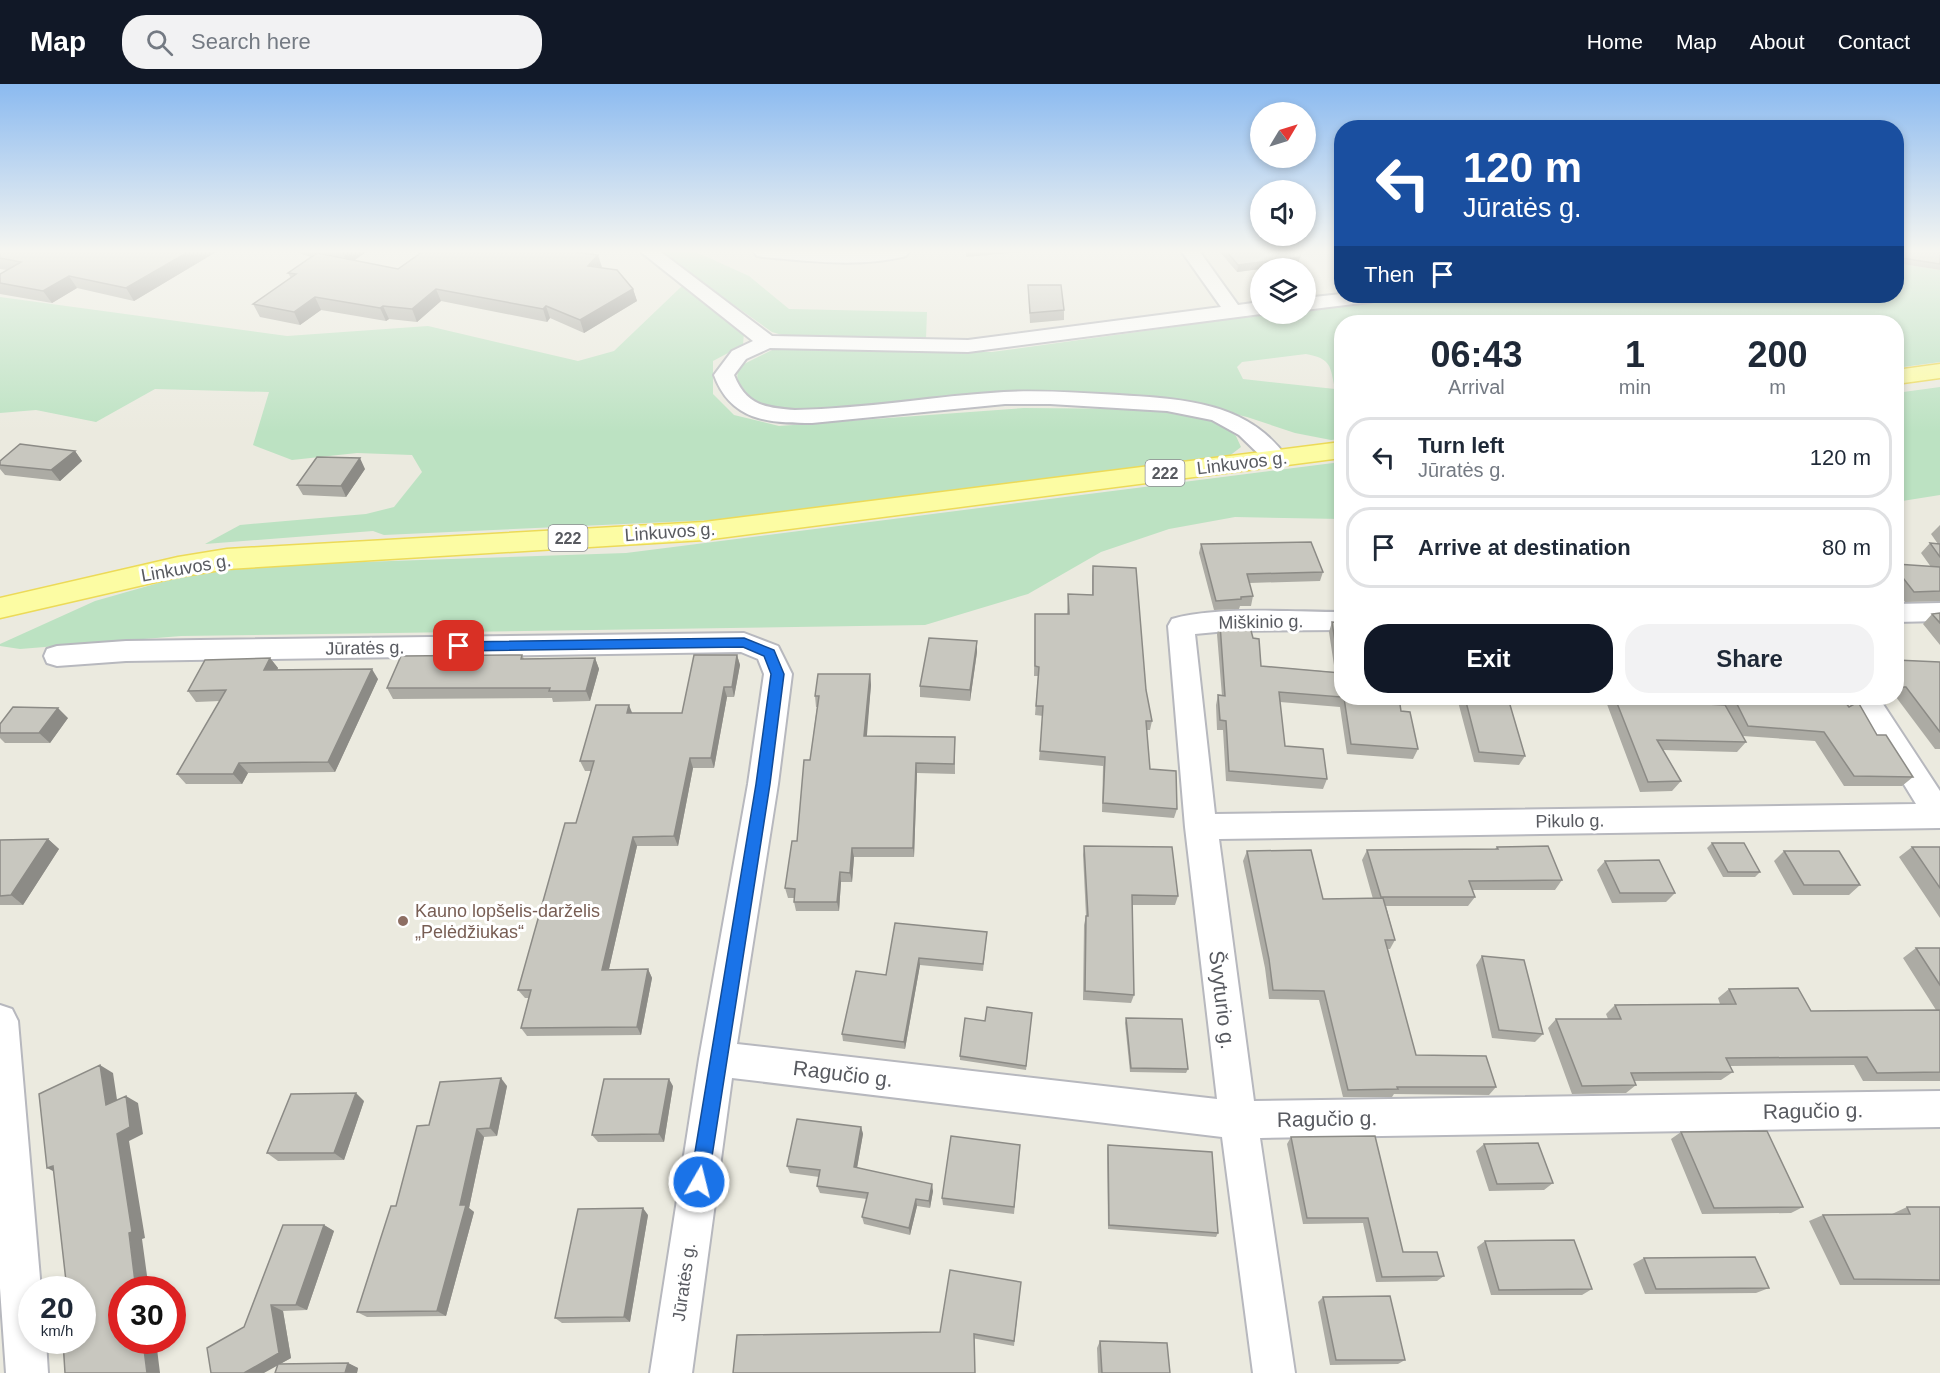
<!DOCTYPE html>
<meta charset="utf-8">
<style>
:root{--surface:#fff;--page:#f2f2f3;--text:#1f2937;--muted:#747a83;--line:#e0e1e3;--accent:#111827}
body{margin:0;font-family:Helvetica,sans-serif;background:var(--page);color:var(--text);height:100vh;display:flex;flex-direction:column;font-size:22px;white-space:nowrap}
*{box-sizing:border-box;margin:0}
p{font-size:20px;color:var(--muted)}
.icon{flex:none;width:33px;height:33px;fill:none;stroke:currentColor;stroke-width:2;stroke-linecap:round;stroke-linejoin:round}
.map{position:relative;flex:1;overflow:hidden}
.sheet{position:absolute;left:1334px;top:231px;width:570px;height:390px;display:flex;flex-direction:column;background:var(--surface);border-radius:24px;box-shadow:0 3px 9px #0003}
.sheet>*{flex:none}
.guide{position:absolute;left:1334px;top:36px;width:570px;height:183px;border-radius:24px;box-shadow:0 3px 9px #0003;background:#1a4fa0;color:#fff;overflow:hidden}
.needle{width:39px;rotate:52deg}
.buttons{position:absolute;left:1250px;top:18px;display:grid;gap:12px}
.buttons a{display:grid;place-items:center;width:66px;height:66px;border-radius:50%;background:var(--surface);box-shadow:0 3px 9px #0003;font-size:30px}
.speed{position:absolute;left:18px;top:1192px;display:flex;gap:12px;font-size:30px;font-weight:700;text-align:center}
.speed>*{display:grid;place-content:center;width:78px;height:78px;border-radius:50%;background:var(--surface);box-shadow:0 3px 9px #0003;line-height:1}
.speed small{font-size:15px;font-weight:400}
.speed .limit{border:9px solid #d22;background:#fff;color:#111}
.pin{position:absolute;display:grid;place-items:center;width:51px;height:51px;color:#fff;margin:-26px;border-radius:12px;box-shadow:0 3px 9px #0006}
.me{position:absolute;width:66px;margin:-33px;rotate:8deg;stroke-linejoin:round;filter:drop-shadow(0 0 4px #0008)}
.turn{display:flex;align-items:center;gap:21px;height:126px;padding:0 30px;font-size:27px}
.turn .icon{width:78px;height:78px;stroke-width:2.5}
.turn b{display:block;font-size:42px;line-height:51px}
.then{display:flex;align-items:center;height:57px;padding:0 30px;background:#0003;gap:12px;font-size:22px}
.eta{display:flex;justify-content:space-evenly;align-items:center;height:102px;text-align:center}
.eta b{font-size:36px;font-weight:700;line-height:42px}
.button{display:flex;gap:12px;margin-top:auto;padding:12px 30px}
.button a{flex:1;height:69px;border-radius:24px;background:var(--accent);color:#fff;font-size:24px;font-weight:700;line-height:69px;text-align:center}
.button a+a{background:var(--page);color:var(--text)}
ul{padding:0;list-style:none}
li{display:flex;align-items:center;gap:18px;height:81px;margin:0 12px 9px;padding:0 18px;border:3px solid var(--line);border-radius:24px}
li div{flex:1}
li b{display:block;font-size:22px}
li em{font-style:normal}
header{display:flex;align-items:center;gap:36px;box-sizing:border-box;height:84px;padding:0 30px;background:var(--accent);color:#fff}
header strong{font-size:28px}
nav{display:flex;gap:33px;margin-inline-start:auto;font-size:21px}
.search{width:420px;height:54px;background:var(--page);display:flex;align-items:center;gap:15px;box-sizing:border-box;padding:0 21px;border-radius:24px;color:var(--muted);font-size:22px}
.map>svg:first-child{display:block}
</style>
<header>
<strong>Map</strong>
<div class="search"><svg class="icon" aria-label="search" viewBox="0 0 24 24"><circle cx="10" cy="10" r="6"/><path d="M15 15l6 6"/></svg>Search here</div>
<nav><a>Home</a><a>Map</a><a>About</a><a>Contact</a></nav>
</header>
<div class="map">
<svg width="1940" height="1289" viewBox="0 0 1940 1289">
<rect width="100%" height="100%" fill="#ebeadf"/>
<path fill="#bce2c2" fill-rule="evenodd" d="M659 168H696L749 192 789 225 927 228 926 255 782 251 772 248Z
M1896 179 1940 186V278L1896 284V238H1341V355L1331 356 1295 349 1247 333 1181 317 1128 311 1033 308 786 327 753 316 737 297 738 283 774 265 992 268 1267 230H1305V224L1407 212H1896ZM1306 270C1332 275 1330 282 1335 305L1243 295 1237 283 1242 278Z
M682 202 744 249 743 261 713 277V310L734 331 779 342 1024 324 1144 325 1200 331 1221 340 1236 352 1241 363 1228 373 713 436 384 451 373 447 205 460 240 441 366 430 394 423 422 388 412 371 357 369 292 376 253 361 269 308 155 305 96 338 36 326 0 329V213L287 252 428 242 578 277 614 267Z
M1940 303V411L1896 418V309Z
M1341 378V435L1235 433 1169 445 1101 468 1028 510 925 541 181 552 20 565 0 562V560L95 517 183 492 273 481 626 469Z"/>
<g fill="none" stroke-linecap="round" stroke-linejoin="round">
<defs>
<path id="minor" d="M641 168H661L772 252 968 256 1221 223 1182 168H1200L1238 221 1260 218 1261 230 968 268 770 264 746 275 734 291C746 321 765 324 795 326 865 325 934 312 1004 308 1042 306 1081 309 1119 311 1180 315 1248 317 1287 374L1284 379 1276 381 1268 379 1239 351 1212 336 1167 327 1050 320H1005L812 339C768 339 731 337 714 291L732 267 753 257Z
M754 168H909L906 172C858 184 811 177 763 173L757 172Z
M1341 210 1379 212 1377 216 1370 218 1305 226V214Z
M1940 519V537L1896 538V520Z
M1341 528V546L1227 547 1195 550 1215 730 1916 720 1851 614H1879L1940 707V744L1219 755 1254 1017 1940 1007V1043L1260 1054 1295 1289H1253L1222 1053 732 994 692 1289H650L699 975 748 700 764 590 758 575 741 568 126 577 57 582 47 579 44 572 47 565 57 562 126 557 744 549 778 562 792 590 778 700 737 960 1217 1015 1185 743 1168 542 1172 535C1217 522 1293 528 1341 528Z
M0 921 12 925 18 937 41 1206H32V1257H46L48 1289H6L0 1204Z"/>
<path id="major" d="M1940 280V294L1896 300V286Z
M1341 358V374L704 456 227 485 178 493 0 534V514L178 473 227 465 704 438Z"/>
</defs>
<use href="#minor" stroke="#b7b8be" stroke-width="4"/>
<use href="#major" stroke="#ecda58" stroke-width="3"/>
<use href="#minor" fill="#fff" fill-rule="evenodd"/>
<use href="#major" fill="#fcfca3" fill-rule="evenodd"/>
</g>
<path fill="#acaba4" d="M0 168H216L134 217 77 204 52 219 0 210V190L7 186 0 185Z
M300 168H366L354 176 398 185 422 168H586L584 169 602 184 633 205 637 217 584 249 550 234 547 238 441 217 417 238 389 235 386 237 321 226 300 241 260 233 253 220 291 194 288 189 312 173 301 170Z
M966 168H1022L966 173Z
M1220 168H1301L1298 180 1260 184V185L1237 188Z
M1896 168H1940V186L1896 179Z
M1028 201 1064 226V236L1030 239Z
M75 367 82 377 60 397 5 391 0 385V377Z
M365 385 346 413 303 411 297 401Z
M1940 441V517L1905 518 1896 506V480L1931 483 1921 469 1930 459 1938 460 1931 450Z
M1201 460 1323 488 1320 497 1249 499 1253 512 1251 522H1240L1239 525 1214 526 1199 469Z
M1093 482 1146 606 1152 637 1150 646H1146L1150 685 1177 725 1174 734 1102 728 1103 682 1039 676 1043 632 1035 631 1038 592H1034L1035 530H1067L1068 510 1092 511V492Z
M1940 529V561L1923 540 1932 530Z
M1332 538 1341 539V614H1399L1401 627 1418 665 1413 675 1347 670 1340 623 1280 618 1285 662 1327 695 1323 705 1226 697 1223 646H1217L1216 621 1218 611 1222 612 1217 550 1220 540 1261 582 1335 588 1329 548Z
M977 557V568L970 617 920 613V602Z
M522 571 524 575 595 574 599 585 590 617 553 618 552 614 393 615 387 604Z
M737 571 740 581 734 613H727L714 684H693L678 762H637L609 885H648L652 894 641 951 527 952 521 944 529 914H525L518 906 576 739 591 687H585L580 677 633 629H682Z
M270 574 278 584 277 586 378 595 335 688 248 689 242 700H186L177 690 220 617 196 618 188 607Z
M1896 576 1940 578V665H1935L1896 613Z
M870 590 871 601 866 652 955 653V690L917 689 914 773H854L852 798H841L839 827H796L794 818 795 814H788L785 804 797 757 810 676 817 623H816L815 612Z
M1457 614H1508L1525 672 1519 681 1474 678Z
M1606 614H1632L1634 616 1725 621 1722 614H1842L1849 623 1877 651 1913 693 1902 702H1844L1815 657 1743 652 1746 658 1737 668 1663 666 1681 697 1672 707 1640 708 1605 615Z
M68 634 50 659H5L0 654V640Z
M48 755 59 765 23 821H0V756Z
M1712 759 1760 788 1755 793H1723L1707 764Z
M1084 762 1178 812 1175 821H1132L1134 911 1131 919 1083 916 1084 841 1086 832 1083 771Z
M1497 763 1562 796 1555 806H1472L1475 813 1468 822H1386L1395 856 1390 865H1387L1416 971 1496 1003 1489 1011 1394 1010 1392 1013H1343L1319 916 1269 915 1265 884 1243 777 1247 767 1323 815H1373L1362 776 1367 766 1495 765Z
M1912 763H1940V834L1899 773Z
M1784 767 1860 801 1849 811H1793L1774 777Z
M1605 777 1675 809 1666 818 1612 819 1597 786Z
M895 839 987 848 983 887 920 881 905 965 843 957 842 950 886 891Z
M1916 864H1940V997H1863L1854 981 1730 982 1733 988 1721 996 1634 997 1636 1001 1626 1009 1572 1010 1548 944 1556 935H1608L1606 930 1615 921 1720 920 1718 914 1729 905 1811 927 1936 926 1903 874Z
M1482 872 1543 950 1535 958 1492 954 1476 881Z
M1032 929 1026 986 960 976V972L985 937Z
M1126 934 1188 985 1186 989 1130 988 1125 939Z
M507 1002 497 1052 484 1053 469 1124 474 1128 446 1232 367 1233 357 1228 429 1041Z
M673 1002 664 1058H598L592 1051Z
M364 1017 344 1076 278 1077 267 1069Z
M861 1043 863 1050 857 1083 933 1107 930 1124 917 1122 910 1151 864 1140 862 1133 867 1115 820 1109 817 1102 819 1093 790 1089 787 1082Z
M1681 1048 1803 1123 1791 1129 1702 1130 1671 1055Z
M1291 1053 1403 1168 1444 1192 1437 1197 1376 1198 1363 1139 1303 1140 1287 1060Z
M1484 1060 1553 1099 1544 1106 1489 1107 1476 1067Z
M1020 1061 1014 1130 943 1121 942 1114Z
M1108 1061 1218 1149 1216 1153 1108 1145 1107 1064Z
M1907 1123H1940V1201H1840L1809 1137 1823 1131 1892 1130Z
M648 1131 630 1238 562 1239 555 1234Z
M324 1141 334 1147 307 1226 283 1227 291 1274 280 1280 348 1279 358 1284 357 1289H275L278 1281 244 1243Z
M1485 1157 1592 1205 1582 1211H1491L1477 1163Z
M1644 1174 1769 1204 1756 1209 1645 1210 1633 1180Z
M1021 1198 1014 1262 940 1248Z
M1323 1213 1405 1276 1398 1280 1330 1281 1318 1218Z
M1100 1257 1170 1289H1098L1097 1264Z"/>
<path fill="#8c8b86" d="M188 168H216L134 217 126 204Z
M342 168H366L348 181Z
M598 171 602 183 588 182Z
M1300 173 1298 180 1260 184V185L1237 188 1238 181Z
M69 192 77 204 52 219 43 207Z
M436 205 441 217 417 238 412 225Z
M633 205 637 217 584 249 580 236Z
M315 213 321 226 300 241 294 228Z
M383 222 389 235 386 237 380 224Z
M546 222 550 234 547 238 543 225Z
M75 367 82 377 60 397 51 386Z
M360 374 365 385 346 413 341 402Z
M977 557V568L970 617V606Z
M737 571 740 581 734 613 732 603Z
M270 574 278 584 272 596 264 586Z
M595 574 599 585 590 617 586 607Z
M372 585 378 595 335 688 328 678Z
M870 590 871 601 866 663 864 652Z
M724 603 727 613 714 684 711 674Z
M629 621 633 631 627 629Z
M58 624 68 634 50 659 39 649Z
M690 674 693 684 678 762 674 752Z
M239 679 248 689 242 700 233 690Z
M916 679 917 689 914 773 913 764Z
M633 753 637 762 607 894 602 886Z
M48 755 59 765 23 821 11 811Z
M852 764 854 773 852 798 850 789Z
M840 788 841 798 839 827 837 818Z
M919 874 920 881 905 965 904 958Z
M648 885 652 894 641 951 637 943Z
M100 981 113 989 119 1029 106 1021Z
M501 994 507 1002 497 1052 490 1044Z
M669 995 673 1002 664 1058 659 1050Z
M356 1009 364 1017 344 1076 334 1069Z
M126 1012 138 1019 143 1050 129 1057 145 1154 142 1155 149 1206H136L117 1050Z
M861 1043 863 1050 856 1090 854 1083Z
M477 1045 484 1053 469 1124 474 1128 446 1232 437 1227Z
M53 1082 61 1091 47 1084Z
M932 1100 933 1107 930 1124 929 1117Z
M916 1115 917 1122 910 1151 909 1144Z
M643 1124 648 1131 630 1238 624 1233Z
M324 1141 334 1147 307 1226 296 1221Z
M271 1221 283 1227 291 1274 264 1289H244Z
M143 1257H156L160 1289H147Z
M348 1279 358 1284 357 1289H345Z"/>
<path fill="#c8c7bf" stroke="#8c8b86" stroke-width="1.5" d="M0 168H188L126 204 69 192 43 207 0 199V190L21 178 0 174Z
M422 168H574L598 171 588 182 617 186 633 205 580 236 546 222 543 225 436 205 412 225 383 222 380 224 315 213 294 228 253 220 296 190 288 189 317 169 398 185Z
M1227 168H1301L1300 173 1238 181Z
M1896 168H1940V180L1896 173Z
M1028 201H1061L1064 226 1030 229Z
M20 360 75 367 51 386 0 381V377Z
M317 373 360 374 341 402 297 401Z
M1311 458 1323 488 1247 490 1253 512 1241 513V515L1216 517 1201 460Z
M1930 459 1940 460V473Z
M1896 480 1940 483V507L1914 508 1896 485Z
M1093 482 1136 484 1146 606 1152 637H1146L1150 685 1176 687 1177 725 1103 719 1105 673 1040 667 1043 622H1036L1039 583 1035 582V530H1069L1068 510 1093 511Z
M1940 529V539L1932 530Z
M1332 538 1341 539V613L1279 608 1285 662 1323 665 1327 695 1229 687 1226 637 1220 636 1218 611 1225 612 1220 540 1249 539 1253 554 1259 555 1261 582 1340 589Z
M929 554 977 557 970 606 920 602Z
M522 571 521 575 595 574 586 607H549L550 604H387L401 572Z
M694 571H737L732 603H724L711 674H690L674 752 633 753 602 886 648 885 637 943 521 944 531 906H518L565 739H576L594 677H580L596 621H629L627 629H682Z
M270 574 264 586 372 585 328 678 239 679 233 690H177L226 606 188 607 205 576Z
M1896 576 1940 578V648L1906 603H1899L1896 598Z
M818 590H870L864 652 955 653 954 680 916 679 913 764H852L850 789 840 788 837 818H794L795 805 785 804 792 757H797L804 676H810L819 612H815Z
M1344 614H1399L1401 627 1410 628 1418 665 1351 660Z
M1465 614H1508L1525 672 1479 668Z
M1615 614H1632L1634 616 1725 621 1746 658 1657 656 1681 697 1648 698Z
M1734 614H1842L1849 623 1858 618 1877 651H1886L1913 693 1854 692 1824 648 1748 642Z
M13 623 58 624 39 649H0V640Z
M48 755 11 811 0 812V756Z
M1712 759H1744L1760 788H1728Z
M1084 762 1172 763 1178 812 1132 811 1134 911 1085 907 1086 832H1088Z
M1548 762 1562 796 1469 797 1475 813H1381L1367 766 1498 765 1497 763Z
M1912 763H1940V804Z
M1311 766 1323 815 1383 814 1395 856H1385L1416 971 1486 972 1496 1003H1397L1398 1005 1348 1006 1324 907 1273 906 1269 875 1247 767Z
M1784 767H1839L1860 801H1804Z
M1659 776 1675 809H1620L1605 777Z
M895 839 987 848 983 880 919 874 904 958 842 950 856 887 886 891Z
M1916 864H1940V901Z
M1482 872 1524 876 1543 950 1499 946Z
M1798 904 1811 927 1940 926V988L1877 989 1867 973 1726 974 1733 988 1631 989 1636 1001 1582 1002 1556 935H1621L1615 921 1736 920 1729 905Z
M987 923 1032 929 1026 982 960 972 965 934 985 937Z
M1126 934 1182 935 1188 985 1131 984Z
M100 981 106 1021 126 1012 130 1043 117 1050 132 1148 129 1149 136 1206H122V1257H143L147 1289H65L63 1257H82V1206H67L53 1082 47 1084 39 1010Z
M501 994 490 1044 477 1045 460 1121H466L437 1227 357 1228 391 1122H396L417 1042 429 1041 440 998Z
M604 995H669L659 1050 592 1051Z
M356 1009 334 1069H267L291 1010Z
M797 1035 861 1043 854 1083 932 1100 929 1117 916 1115 909 1144 862 1133 868 1109 817 1102 820 1086 787 1082Z
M1767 1047 1803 1123 1714 1124 1681 1048Z
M951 1052 1020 1061 1014 1123 942 1114Z
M1375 1052 1403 1168H1437L1444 1192 1382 1193 1368 1134H1307L1291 1053Z
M1538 1059 1553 1099 1497 1100 1484 1060Z
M1108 1061 1212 1068 1218 1149 1109 1141Z
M1907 1123H1940V1196L1854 1195 1823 1131 1910 1130Z
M643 1124 624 1233 555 1234 578 1125Z
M283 1141H324L296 1221H271L279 1269 244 1289H211L207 1264 244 1243Z
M1574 1156 1592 1205 1499 1206 1485 1157Z
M1755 1173 1769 1204 1656 1205 1644 1174Z
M950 1186 1021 1198 1014 1257 974 1250 975 1289H733L737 1251 940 1248Z
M1390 1212 1405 1276H1336L1323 1213Z
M1100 1257 1167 1259 1170 1289H1102Z
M348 1279 345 1289H275L278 1280Z"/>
<linearGradient id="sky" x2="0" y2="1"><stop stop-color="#8bbaf0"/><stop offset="0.48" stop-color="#f6f6f1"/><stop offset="1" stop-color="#f6f6f1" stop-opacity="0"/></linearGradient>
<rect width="1940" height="348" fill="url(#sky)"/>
<path fill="#1a73e8" stroke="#114b97" stroke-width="1.5" d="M744 554 774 566 784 590 770 700 708 1098 705 1105 699 1108 692 1105 690 1098 756 700 771 590 764 572 743 563 459 567 453 562 459 558Z"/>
<circle fill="#8d6e63" stroke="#fff" stroke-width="2" cx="403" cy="837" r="6"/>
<g text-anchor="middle" stroke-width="6" stroke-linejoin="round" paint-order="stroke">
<g fill="#fff" stroke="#8a8c90" stroke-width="1.5">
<rect x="1145.5" y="376" width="39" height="26" rx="4.5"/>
<rect x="548.5" y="441" width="39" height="26" rx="4.5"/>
</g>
<g font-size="16" font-weight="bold" fill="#585a60">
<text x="1165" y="395">222</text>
<text x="568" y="460">222</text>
</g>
<g font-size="18" fill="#585a60" stroke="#fff">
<text transform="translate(1242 379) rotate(-7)" y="6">Linkuvos g.</text>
<text transform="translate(670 448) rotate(-4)" y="6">Linkuvos g.</text>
<text transform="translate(186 484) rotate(-10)" y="6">Linkuvos g.</text>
<text transform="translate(1261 538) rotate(-1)" y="6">Miškinio g.</text>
<text transform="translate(365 564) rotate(-1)" y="6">Jūratės g.</text>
<text transform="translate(1570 737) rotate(-1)" y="6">Pikulo g.</text>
<text transform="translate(684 1198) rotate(-82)" y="6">Jūratės g.</text>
</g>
<g font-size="18" fill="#785e54" stroke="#fff" text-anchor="start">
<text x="415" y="833">Kauno lopšelis-darželis<tspan x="415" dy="21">„Pelėdžiukas“</tspan></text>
</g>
<g font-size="21" fill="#585a60" stroke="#fff">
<text transform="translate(1222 916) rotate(83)" y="7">Švyturio g.</text>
<text transform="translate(843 990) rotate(7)" y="7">Ragučio g.</text>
<text transform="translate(1813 1027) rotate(-1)" y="7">Ragučio g.</text>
<text transform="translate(1327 1035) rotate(-1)" y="7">Ragučio g.</text>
</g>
</g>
</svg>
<div class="buttons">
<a><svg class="needle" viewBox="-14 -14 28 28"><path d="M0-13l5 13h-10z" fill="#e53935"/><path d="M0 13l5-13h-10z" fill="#747a83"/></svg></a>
<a><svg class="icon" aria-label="sound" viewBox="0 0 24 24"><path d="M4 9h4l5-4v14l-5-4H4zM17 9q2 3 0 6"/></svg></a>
<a><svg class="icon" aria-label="layers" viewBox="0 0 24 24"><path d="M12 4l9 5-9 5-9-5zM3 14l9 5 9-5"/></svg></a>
</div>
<div class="speed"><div>20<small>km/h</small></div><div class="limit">30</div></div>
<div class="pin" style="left:459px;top:562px;background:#d93025"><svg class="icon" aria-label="arrive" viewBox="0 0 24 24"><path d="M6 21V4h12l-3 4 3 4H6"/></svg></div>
<svg class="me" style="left:699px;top:1098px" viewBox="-20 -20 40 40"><circle r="17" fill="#1a73e8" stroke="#fff" stroke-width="3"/><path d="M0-11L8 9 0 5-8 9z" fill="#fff"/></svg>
<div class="guide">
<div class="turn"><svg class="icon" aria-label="left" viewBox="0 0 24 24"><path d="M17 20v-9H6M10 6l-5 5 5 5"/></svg><div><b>120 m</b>Jūratės g.</div></div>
<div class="then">Then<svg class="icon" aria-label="arrive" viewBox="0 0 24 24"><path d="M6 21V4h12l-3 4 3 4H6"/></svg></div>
</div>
<section class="sheet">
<div class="eta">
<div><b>06:43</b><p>Arrival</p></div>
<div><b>1</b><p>min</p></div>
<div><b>200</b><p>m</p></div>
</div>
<ul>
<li><svg class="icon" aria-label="left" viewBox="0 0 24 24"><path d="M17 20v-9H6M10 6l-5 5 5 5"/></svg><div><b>Turn left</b><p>Jūratės g.</p></div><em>120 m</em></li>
<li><svg class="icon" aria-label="arrive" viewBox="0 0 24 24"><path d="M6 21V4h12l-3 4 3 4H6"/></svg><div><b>Arrive at destination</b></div><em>80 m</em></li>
</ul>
<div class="button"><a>Exit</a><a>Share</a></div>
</section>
</div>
